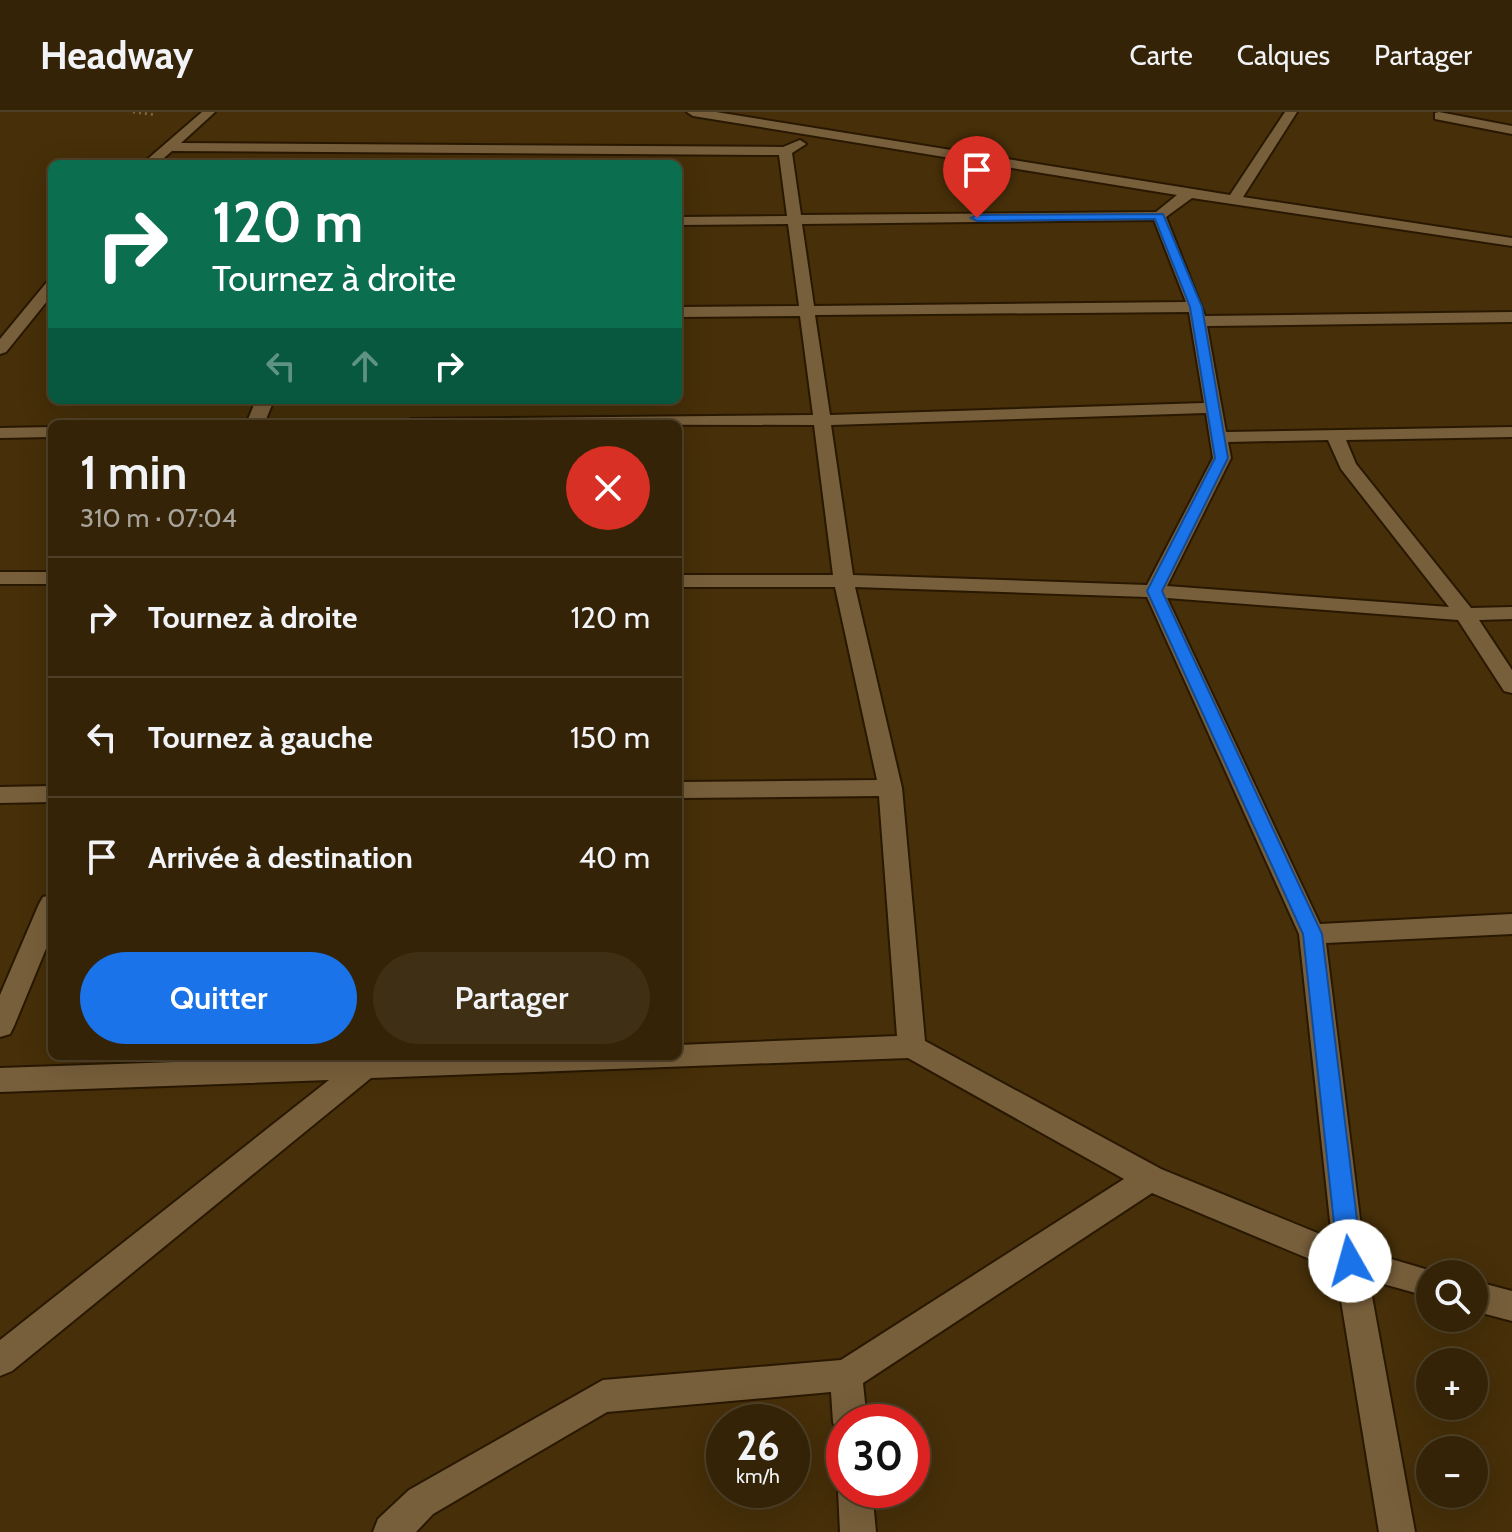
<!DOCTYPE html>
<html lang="fr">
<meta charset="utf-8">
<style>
:root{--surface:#342307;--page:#3f2f15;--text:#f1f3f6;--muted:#a9a49b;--line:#4e4028;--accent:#1a73e8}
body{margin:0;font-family:Cabin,sans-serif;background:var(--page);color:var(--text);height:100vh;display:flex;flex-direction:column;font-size:30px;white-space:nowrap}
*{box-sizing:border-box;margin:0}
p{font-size:26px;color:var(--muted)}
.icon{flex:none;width:44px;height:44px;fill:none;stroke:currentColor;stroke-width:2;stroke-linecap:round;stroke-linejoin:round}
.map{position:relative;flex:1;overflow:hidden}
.side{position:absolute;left:48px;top:308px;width:634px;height:640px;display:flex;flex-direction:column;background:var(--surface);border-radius:12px;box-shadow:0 8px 32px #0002,0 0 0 2px var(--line)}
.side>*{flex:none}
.guide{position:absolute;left:48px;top:48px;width:634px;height:244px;border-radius:12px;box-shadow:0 8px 32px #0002,0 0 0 2px var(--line);background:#0b6e4f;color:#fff;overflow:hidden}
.fabs{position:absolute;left:1416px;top:1148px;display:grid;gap:16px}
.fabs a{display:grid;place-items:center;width:72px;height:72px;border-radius:50%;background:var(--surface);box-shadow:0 8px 32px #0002,0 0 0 2px var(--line);font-size:40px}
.speed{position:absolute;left:706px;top:1292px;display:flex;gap:16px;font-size:40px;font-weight:700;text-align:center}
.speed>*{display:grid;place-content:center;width:104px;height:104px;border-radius:50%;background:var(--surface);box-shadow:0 8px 32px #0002,0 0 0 2px var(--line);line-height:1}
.speed small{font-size:20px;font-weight:400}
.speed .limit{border:12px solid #d22;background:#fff;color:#111}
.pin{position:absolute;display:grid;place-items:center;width:68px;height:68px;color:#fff;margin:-82px -34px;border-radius:50% 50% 50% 0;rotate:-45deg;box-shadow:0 0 8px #0007}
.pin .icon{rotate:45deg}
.me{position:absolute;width:88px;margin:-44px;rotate:353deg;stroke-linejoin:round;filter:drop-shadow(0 0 6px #0008)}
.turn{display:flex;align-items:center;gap:28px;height:168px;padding:0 32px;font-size:36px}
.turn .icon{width:104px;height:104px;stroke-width:2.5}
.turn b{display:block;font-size:56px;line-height:68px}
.lanes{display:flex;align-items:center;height:76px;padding:0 32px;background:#0003;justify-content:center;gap:40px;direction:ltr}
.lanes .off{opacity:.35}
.round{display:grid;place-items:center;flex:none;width:84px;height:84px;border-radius:42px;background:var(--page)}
.summary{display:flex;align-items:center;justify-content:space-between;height:136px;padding:0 32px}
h1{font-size:48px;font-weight:600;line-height:60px}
.button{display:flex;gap:16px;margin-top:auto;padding:16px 32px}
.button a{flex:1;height:92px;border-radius:48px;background:var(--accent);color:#fff;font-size:32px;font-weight:600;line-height:92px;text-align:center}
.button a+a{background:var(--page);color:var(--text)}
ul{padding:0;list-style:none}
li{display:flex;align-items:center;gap:24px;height:120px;padding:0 32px;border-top:2px solid var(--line)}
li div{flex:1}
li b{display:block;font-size:30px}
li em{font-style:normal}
header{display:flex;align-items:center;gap:48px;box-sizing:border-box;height:112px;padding:0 40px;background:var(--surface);border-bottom:2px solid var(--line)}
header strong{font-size:38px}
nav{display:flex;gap:44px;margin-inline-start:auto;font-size:28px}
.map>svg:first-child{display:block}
</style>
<header>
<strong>Headway</strong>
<nav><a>Carte</a><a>Calques</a><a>Partager</a></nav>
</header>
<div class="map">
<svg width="1512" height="1420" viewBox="0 0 1512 1420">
<rect width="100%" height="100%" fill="#462f09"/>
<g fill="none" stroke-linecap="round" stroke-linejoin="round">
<defs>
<path id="minor" d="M202 0H215L181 31 783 35 800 28 806 32 792 41 801 103 1156 100 1177 83 693 4 687 0H716L1230 83 1285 0H1297L1243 85 1512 126V134L1192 86 1166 105 1205 204 1512 200V210L1207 214 1226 320 1512 315V325L1346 328 1356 352 1471 496 1512 495V507L1479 508 1512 558V581L1504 579 1458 508 1167 486 1320 812 1512 802V822L1326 831 1364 1139 1442 1162H1430V1185L1369 1168 1415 1420H1379L1336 1158 1152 1081 863 1271 867 1310H844V1324L838 1322 833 1310 831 1280 607 1300 433 1402 416 1420H373L378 1407 409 1378 603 1268 841 1248 1124 1067 908 946 371 966 12 1259 0 1264V1228L329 968 0 980V956L350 944H678V933L897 924 879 684 678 686V670L877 668 835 475H678V463H833L814 313 402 312 411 307 813 303 800 204 678 205V195L799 194 788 112 678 113V105L787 104 779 43 172 39 157 52H142ZM1154 108 1186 190 814 194 802 112ZM1189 200 1204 291 830 303 815 203ZM1206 301 1213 346 1147 473 853 463 831 313ZM1328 328 1341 357 1449 495 1167 474 1231 346 1228 330ZM855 475 1147 485 1299 822 1332 1127 1161 1057 925 929 902 676Z
M1439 0 1512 14V22L1435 7V1Z
M52 168V183L6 240 0 242V227L47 170Z
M256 288H274L264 312H246Z
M52 315V325L0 326V316Z
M0 460H52V472H0Z
M52 674V690L0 691V675Z
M52 783V822L14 914 10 922 0 925V883L39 792 43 785Z
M1474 1169 1512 1179V1209L1474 1199Z
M844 1365V1378H872L876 1420H840L838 1378Z"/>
</defs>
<use href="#minor" stroke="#291800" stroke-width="4"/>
<path stroke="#7a6645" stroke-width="3" stroke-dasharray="2 4" stroke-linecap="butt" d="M133 0 156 3"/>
<use href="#minor" fill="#785f3b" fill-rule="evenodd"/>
</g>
<path fill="#1a73e8" stroke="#114b97" stroke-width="2" d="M1163 102 1202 195 1228 346 1162 479 1322 822 1362 1149 1359 1157 1350 1160 1342 1157 1338 1149 1303 822 1147 479 1215 346 1190 195 1155 107 977 109 971 106 977 103Z"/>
</svg>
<div class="fabs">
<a><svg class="icon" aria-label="search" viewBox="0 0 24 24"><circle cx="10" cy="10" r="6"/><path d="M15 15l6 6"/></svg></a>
<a>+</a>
<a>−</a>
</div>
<div class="speed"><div>26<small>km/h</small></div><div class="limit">30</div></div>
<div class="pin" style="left:977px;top:106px;background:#d93025"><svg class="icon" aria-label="arrive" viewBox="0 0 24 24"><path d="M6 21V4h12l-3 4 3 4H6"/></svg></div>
<svg class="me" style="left:1350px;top:1149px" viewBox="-20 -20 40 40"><circle r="19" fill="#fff"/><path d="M0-13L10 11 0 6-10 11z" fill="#1a73e8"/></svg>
<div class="guide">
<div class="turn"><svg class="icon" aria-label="right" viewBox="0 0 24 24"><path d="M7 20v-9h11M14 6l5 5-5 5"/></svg><div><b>120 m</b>Tournez à droite</div></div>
<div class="lanes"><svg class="icon off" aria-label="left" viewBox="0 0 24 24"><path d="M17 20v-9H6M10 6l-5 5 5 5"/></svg><svg class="icon off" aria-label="ahead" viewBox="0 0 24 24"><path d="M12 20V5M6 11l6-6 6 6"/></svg><svg class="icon" aria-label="right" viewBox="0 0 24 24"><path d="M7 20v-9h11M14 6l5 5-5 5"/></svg></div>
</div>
<section class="side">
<div class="summary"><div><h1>1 min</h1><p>310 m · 07:04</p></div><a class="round" style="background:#d93025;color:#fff"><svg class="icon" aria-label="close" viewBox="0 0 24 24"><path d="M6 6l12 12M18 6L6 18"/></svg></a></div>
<ul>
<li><svg class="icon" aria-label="right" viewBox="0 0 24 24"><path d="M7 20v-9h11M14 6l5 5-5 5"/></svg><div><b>Tournez à droite</b></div><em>120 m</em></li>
<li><svg class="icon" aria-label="left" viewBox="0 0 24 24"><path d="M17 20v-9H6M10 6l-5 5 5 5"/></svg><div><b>Tournez à gauche</b></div><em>150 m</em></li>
<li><svg class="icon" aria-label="arrive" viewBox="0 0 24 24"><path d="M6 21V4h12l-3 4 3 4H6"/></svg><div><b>Arrivée à destination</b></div><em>40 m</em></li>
</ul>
<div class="button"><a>Quitter</a><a>Partager</a></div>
</section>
</div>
